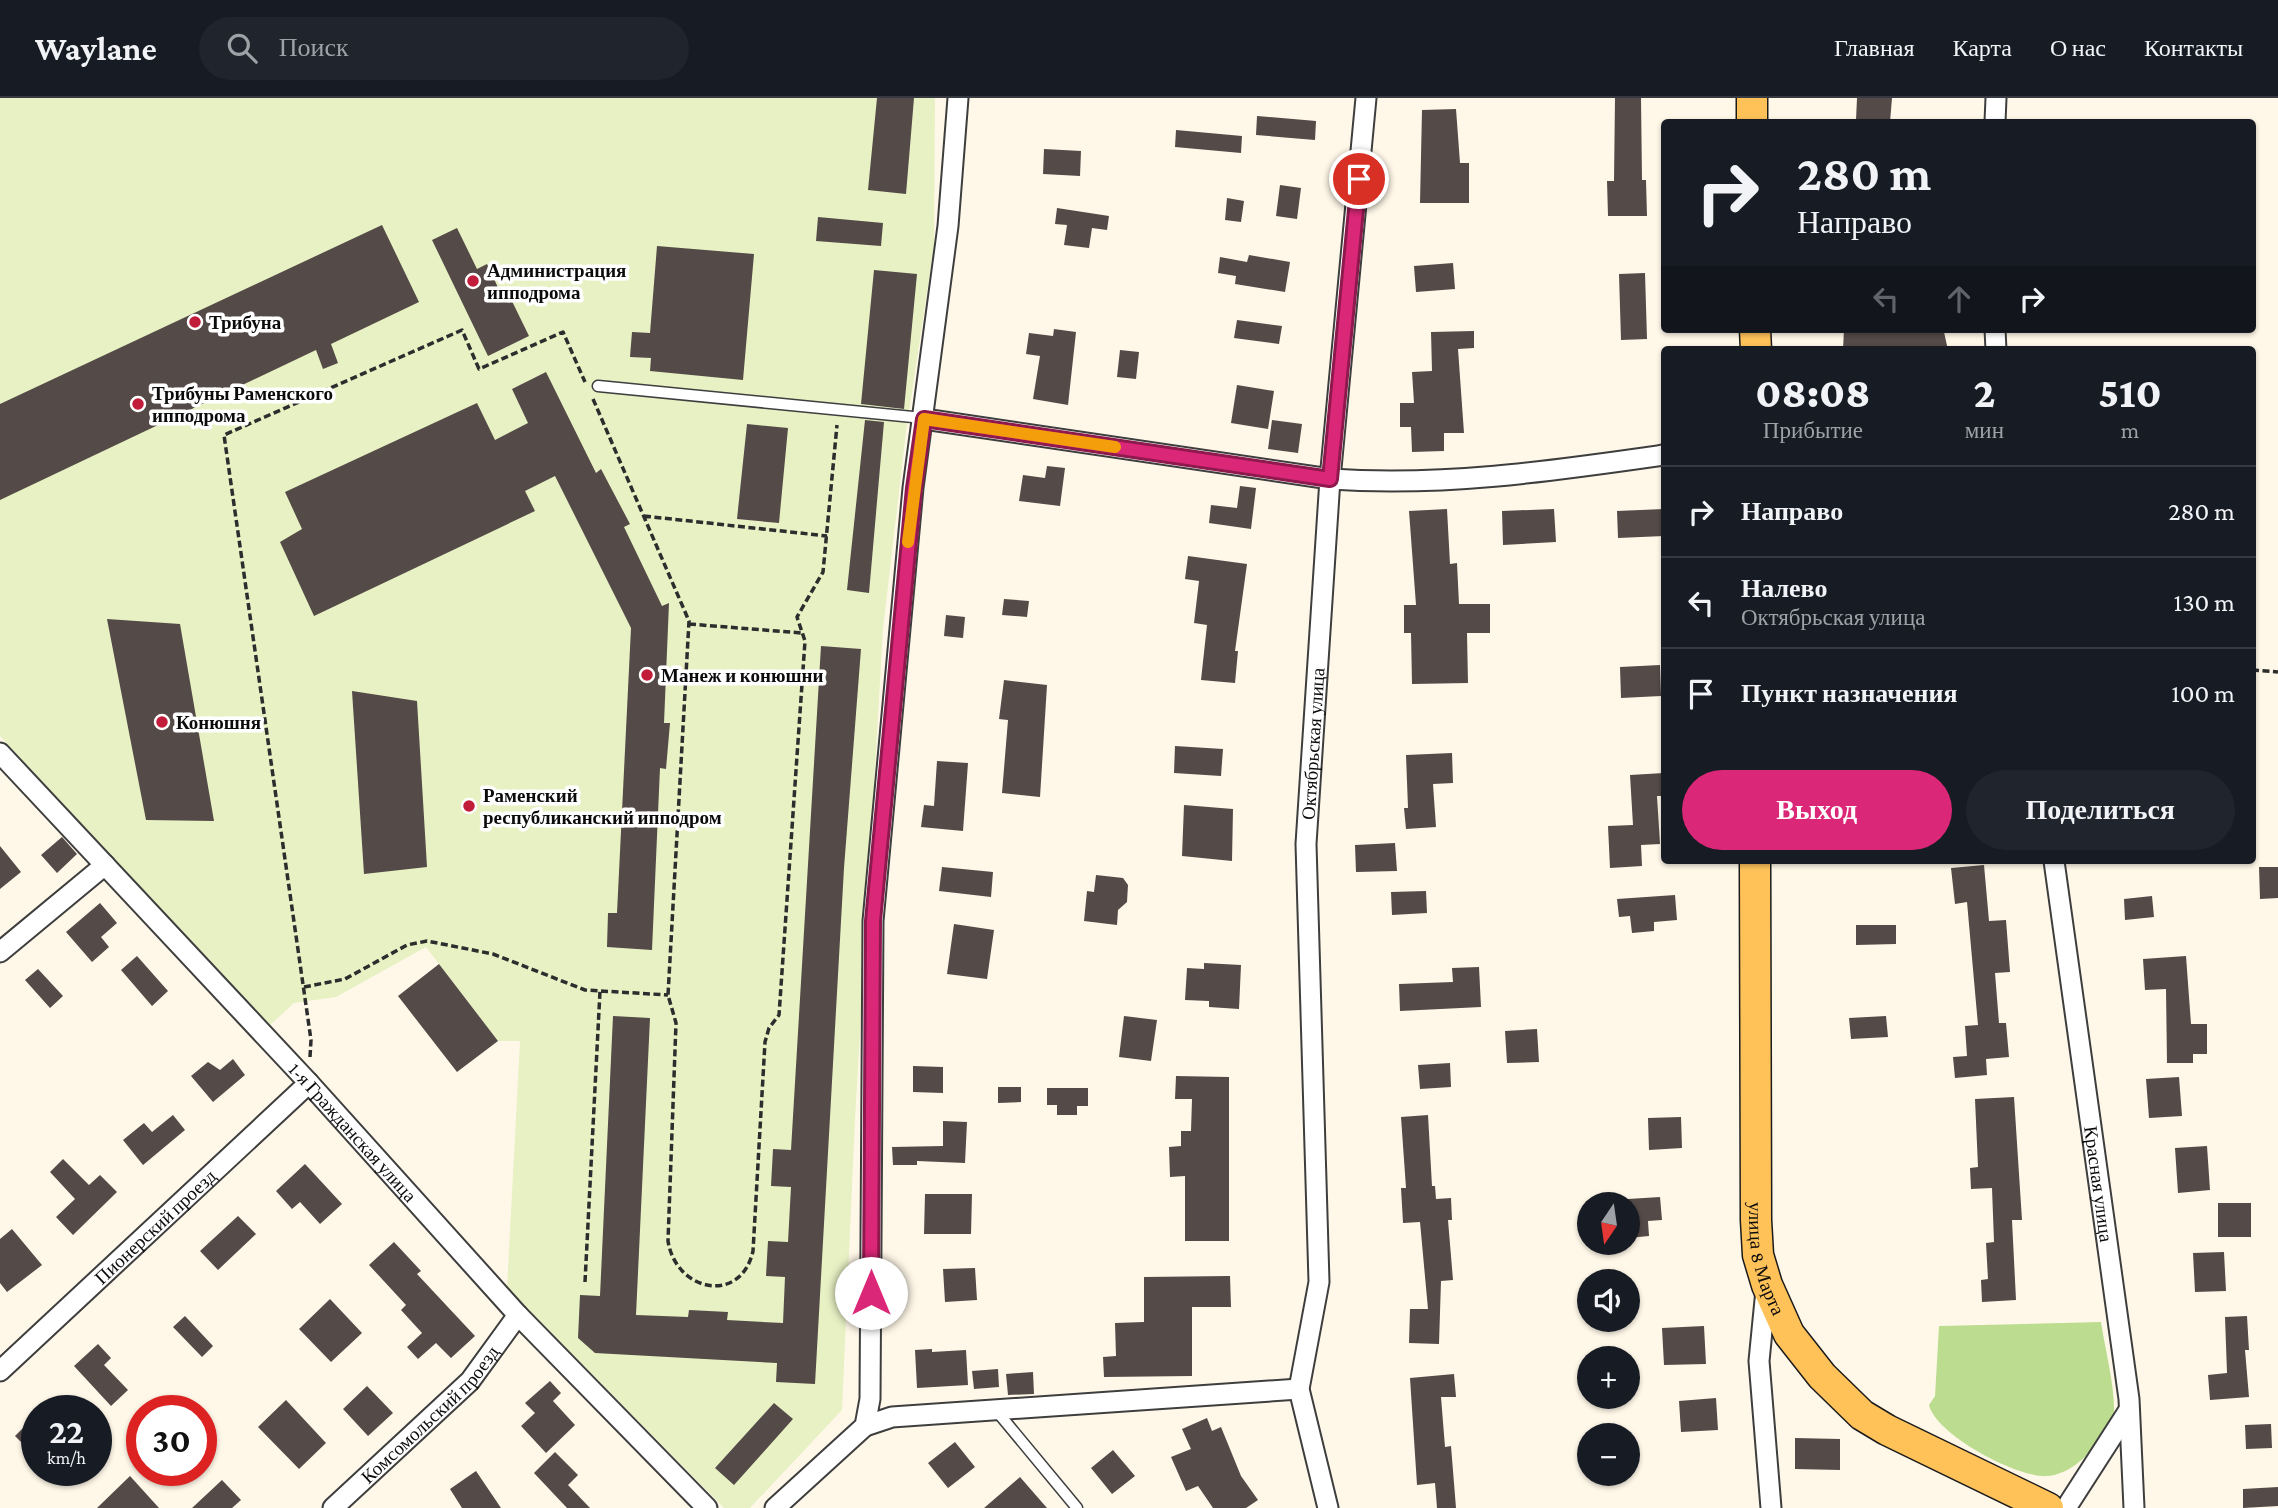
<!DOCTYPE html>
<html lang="ru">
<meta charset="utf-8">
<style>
:root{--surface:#171b24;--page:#20242c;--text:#f1f3f6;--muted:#9ea1a6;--line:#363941;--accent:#db2777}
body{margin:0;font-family:"Crimson Pro",serif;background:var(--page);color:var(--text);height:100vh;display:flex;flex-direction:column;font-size:26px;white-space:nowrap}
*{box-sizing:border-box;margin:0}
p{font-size:23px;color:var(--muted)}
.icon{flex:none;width:38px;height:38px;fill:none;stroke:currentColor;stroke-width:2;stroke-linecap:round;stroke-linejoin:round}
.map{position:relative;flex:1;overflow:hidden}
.drawer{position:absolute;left:1661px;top:248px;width:595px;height:518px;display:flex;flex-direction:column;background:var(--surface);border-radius:7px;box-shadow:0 2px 5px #0004}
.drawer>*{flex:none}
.guide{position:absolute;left:1661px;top:21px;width:595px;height:214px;border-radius:7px;box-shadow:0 2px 5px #0004;background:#171b24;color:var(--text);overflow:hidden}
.needle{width:46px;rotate:193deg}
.tools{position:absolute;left:1577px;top:1094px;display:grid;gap:14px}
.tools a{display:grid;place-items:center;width:63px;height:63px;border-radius:50%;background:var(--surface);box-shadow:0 2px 5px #0004;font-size:35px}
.speed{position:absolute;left:21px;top:1297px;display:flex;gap:14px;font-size:35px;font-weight:700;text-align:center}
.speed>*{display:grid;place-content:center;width:91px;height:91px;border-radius:50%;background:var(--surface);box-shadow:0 2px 5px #0004;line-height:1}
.speed small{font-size:18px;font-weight:400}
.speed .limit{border:10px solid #d22;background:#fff;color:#111}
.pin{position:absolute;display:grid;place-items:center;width:60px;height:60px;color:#fff;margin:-30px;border:4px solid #fff;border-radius:50%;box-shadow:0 2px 7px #0007}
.me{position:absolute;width:77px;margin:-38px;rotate:0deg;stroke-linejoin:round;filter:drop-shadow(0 0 5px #0008)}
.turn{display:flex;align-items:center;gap:24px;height:147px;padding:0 21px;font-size:32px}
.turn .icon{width:91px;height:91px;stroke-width:2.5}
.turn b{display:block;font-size:49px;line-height:60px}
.lanes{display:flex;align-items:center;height:66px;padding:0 21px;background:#0003;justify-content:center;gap:35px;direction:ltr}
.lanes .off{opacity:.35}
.eta{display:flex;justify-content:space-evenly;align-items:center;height:119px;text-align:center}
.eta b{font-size:42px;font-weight:800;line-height:49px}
.cta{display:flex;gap:14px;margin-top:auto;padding:14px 21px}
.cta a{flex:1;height:80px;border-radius:42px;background:var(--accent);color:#fff;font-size:28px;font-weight:800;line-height:80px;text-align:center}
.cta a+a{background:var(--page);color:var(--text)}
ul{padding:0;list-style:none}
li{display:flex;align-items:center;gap:21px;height:91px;padding:0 21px;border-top:2px solid var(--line)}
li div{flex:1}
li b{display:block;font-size:26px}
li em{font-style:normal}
header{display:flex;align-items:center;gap:42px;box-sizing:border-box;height:98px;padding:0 35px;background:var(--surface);border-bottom:2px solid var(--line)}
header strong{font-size:33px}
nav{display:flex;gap:38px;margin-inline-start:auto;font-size:24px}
.search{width:490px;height:63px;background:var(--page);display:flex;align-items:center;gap:18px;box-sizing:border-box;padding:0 24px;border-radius:38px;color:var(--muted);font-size:26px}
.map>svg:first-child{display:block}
</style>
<header>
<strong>Waylane</strong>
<div class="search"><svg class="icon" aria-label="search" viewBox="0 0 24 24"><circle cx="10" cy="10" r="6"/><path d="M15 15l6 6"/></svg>Поиск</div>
<nav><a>Главная</a><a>Карта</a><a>О нас</a><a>Контакты</a></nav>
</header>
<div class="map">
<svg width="2278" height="1410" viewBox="0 0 2278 1410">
<rect width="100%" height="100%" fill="#fff8e9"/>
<path fill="#bcdc90" d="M2101 1224C2105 1251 2115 1288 2114 1314 2113 1326 2103 1337 2096 1346 2085 1361 2068 1376 2048 1378 2019 1381 1936 1337 1929 1307L1935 1298 1939 1228Z"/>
<path fill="#e7f1c4" d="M0 0H935L934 148 906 334 883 531 855 1022 842 1312 750 1410H724L507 1190 520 943H498L426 849 336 899 294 905 268 929 0 638Z"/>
<path fill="#544a47" d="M877 0H914L906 96 868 92Z
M1615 0H1641L1642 82H1646L1647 118H1608L1607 83H1614Z
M1857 0H1892L1890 24 1856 22Z
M1456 11 1460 65H1469V105H1420L1422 12Z
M1257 18 1316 23 1315 42 1256 37Z
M1176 32 1242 38 1241 55 1175 49Z
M1044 51 1081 53 1080 78 1043 76Z
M1280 87 1301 90 1297 121 1276 118Z
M1227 100 1244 103 1241 124 1225 122Z
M1057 110 1109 118 1107 132 1092 130 1089 150 1064 147 1067 127 1055 126Z
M818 119 883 125 881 148 816 143Z
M382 127 419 204 331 246 338 265 323 271 316 252 0 402V306Z
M457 130 477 171 487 166 502 198 508 195 529 238 488 258 432 142Z
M657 148 754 156 743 282 650 273 651 260 630 259 632 234 650 235Z
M1249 157 1290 164 1285 194 1235 186 1236 178 1218 175 1220 159 1247 164Z
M1453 165 1455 191 1416 194 1414 168Z
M874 172 917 176 904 311 861 306Z
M1645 175 1647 241 1621 242 1619 176Z
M1237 222 1282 228 1279 246 1234 240Z
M1054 231 1076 234 1068 307 1033 301 1040 258 1026 256 1029 235 1053 238Z
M1844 231 1944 234 1948 252H1843Z
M1474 233V250L1458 251 1464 335H1444V353L1412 354 1411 329H1400V305H1414L1412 274 1432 273 1431 234Z
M1120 252 1139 254 1136 281 1117 279Z
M546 274 596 375 601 371 630 426 624 429 662 508 669 505 664 625H670L666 671 660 670 652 852 607 849 608 815H617L631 530 555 378 525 393 535 413 314 518 280 444 302 431 285 394 477 305 495 342 528 325 512 291Z
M1237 287 1274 293 1268 331 1231 325Z
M865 322 884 324 869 495 847 492Z
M1272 322 1302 326 1298 355 1268 351Z
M747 326 788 330 779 425 737 421Z
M1047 368 1065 370 1060 408 1019 403 1023 377 1045 380Z
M1240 388 1256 390 1251 431 1209 425 1211 407 1237 410Z
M1447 411 1450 466 1457 465 1459 506H1490V535H1467L1468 585 1412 586 1411 535H1404V507H1416L1409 413Z
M1554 411 1556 444 1503 447 1502 413Z
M1664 411V438L1618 440 1617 413Z
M1188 458 1247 466 1235 553H1238L1235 585 1201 582 1207 527 1194 525 1199 483 1185 481Z
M1004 501 1029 503 1027 519 1002 517Z
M946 517 965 519 963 540 944 538Z
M107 521 180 526 214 723 146 722Z
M821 548 861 551 844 770 815 1286 776 1284 777 1265 595 1255 578 1240 580 1197 600 1198 613 918 650 920 636 1217 688 1219 689 1212 728 1214 727 1222 783 1225 785 1179 766 1178 768 1143 788 1144 791 1089 771 1088 773 1051 791 1052Z
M1660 567 1661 598 1621 600 1620 569Z
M1004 582 1047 587 1040 699 1002 695 1008 622 999 621Z
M352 593 417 603 427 769 364 776Z
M1175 648 1223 651 1221 678 1174 675Z
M1452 655 1453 685 1433 686 1436 729 1406 731 1404 710H1408L1406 657Z
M937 663 968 665 963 733 921 729 924 707 934 708Z
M1664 675V698H1657L1660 746 1641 747 1642 768 1610 770 1608 728 1633 727 1630 677Z
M1184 707 1233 711 1232 763 1182 758Z
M62 739 77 756 57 775 41 757Z
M1395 745 1397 773 1356 774 1355 747Z
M0 748 21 774 0 791Z
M1984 767 1989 823 2006 822 2010 874 1995 875 1999 925H2006L2009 959 1986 961 1987 977 1955 980 1953 959 1967 958 1965 928 1978 927 1967 804 1955 806 1951 770Z
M942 769 993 774 991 799 939 793Z
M2259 769H2278V800L2260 801Z
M1096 777 1123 780 1128 787 1127 804 1118 812 1117 827 1084 823 1087 793 1094 794Z
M1426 793 1427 815 1392 817 1391 794Z
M1675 797 1677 822 1654 824V833L1632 835 1630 818 1619 819 1617 801Z
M2152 798 2154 819 2125 822 2124 801Z
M100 805 117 825 101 839 109 849 92 864 66 834Z
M954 826 994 832 987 881 947 876Z
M1856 827H1896V846L1856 847Z
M137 858 168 893 152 908 121 872Z
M2186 858 2191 926H2207V956H2193V965H2167L2166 891 2145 892 2143 861Z
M1204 865 1241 867 1239 911 1209 909V903L1185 902 1187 870 1204 871Z
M439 866 498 943 457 974 398 898Z
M1479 869 1481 909 1400 913 1399 886 1453 884 1452 870Z
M38 871 63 898 50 910 25 882Z
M1124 918 1157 922 1151 963 1119 959Z
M1886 918 1888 939 1851 941 1849 920Z
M1537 931 1539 964 1507 965 1505 933Z
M233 961 245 977 213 1004 191 978 208 964 220 972Z
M1450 965 1451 989 1420 991 1418 967Z
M913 968 943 969V995L913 994Z
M1176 978 1229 979V1143H1185V1078L1170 1079 1169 1049 1181 1048V1033H1191L1192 1001H1175Z
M2179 979 2182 1018 2149 1020 2146 981Z
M998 989H1021V1004L998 1005Z
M1047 990H1088V1008H1077V1017H1057V1007H1047Z
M2014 999 2022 1122H2012L2016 1202 1982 1204 1981 1182 1988 1181 1986 1145 1994 1144 1992 1090 1971 1091 1970 1070 1978 1069 1975 1001Z
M173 1017 185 1032 143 1067 123 1042 144 1025 152 1034Z
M1428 1017 1432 1088H1435L1436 1101 1451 1100 1452 1122H1448L1453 1182 1441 1183 1439 1246 1409 1245 1410 1211H1428L1420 1124 1403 1125 1401 1090H1406L1401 1019Z
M1681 1019 1682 1050 1649 1052 1648 1020Z
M943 1023 967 1024 965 1065 917 1063V1067H893L892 1049 943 1048Z
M2207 1048 2210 1092 2178 1095 2175 1050Z
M63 1061 89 1087 100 1077 117 1094 73 1137 56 1119 75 1101 50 1074Z
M305 1066 342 1106 320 1126 300 1104 292 1111 276 1093Z
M925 1096H972L971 1136H924Z
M1660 1099 1662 1122 1648 1123 1649 1138 1628 1140V1101Z
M2218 1105H2251V1139H2218Z
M238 1118 256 1136 218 1172 200 1153Z
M12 1131 42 1167 7 1194 0 1185V1141Z
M394 1144 421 1173 417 1176 475 1238 451 1260 436 1245 418 1261 407 1249 422 1235 401 1212 406 1207 369 1167Z
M2224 1154 2226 1193 2195 1194 2193 1155Z
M975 1170 977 1202 945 1204 943 1171Z
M1230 1178 1231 1209H1192V1278L1104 1279 1103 1259 1116 1258 1115 1225 1144 1224V1179Z
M330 1201 362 1235 331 1264 299 1231Z
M185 1218 213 1248 202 1259 173 1229Z
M2247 1218 2249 1252H2245L2249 1299 2210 1302 2208 1277 2227 1275 2225 1219Z
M1704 1228 1706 1266 1664 1267 1662 1230Z
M98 1246 111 1260 104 1267 128 1292 111 1308 74 1268Z
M932 1251V1254L966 1252 968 1287 917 1290 915 1252Z
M998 1271 999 1289 974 1291 972 1273Z
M1033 1274 1034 1296 1008 1297 1006 1276Z
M1454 1276 1456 1299H1441L1445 1349 1451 1348 1456 1410H1437L1435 1385 1417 1387 1410 1280Z
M550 1283 561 1295 553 1303 575 1327 546 1355 521 1328 535 1315 525 1305Z
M367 1288 393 1315 368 1338 343 1311Z
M1716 1300 1718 1332 1681 1334 1679 1303Z
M286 1302 326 1345 299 1371 258 1329Z
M774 1305 793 1321 734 1387 715 1370Z
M37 1316V1360L15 1338Z
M1207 1320 1212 1333 1221 1329 1241 1378 1258 1402 1246 1410H1213L1198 1388 1186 1393 1171 1359 1191 1351 1182 1331Z
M2271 1326 2272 1350 2246 1351 2245 1327Z
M1795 1340 1840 1341V1372L1795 1371Z
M955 1344 975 1369 948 1390 928 1365Z
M1113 1352 1135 1378 1112 1396 1091 1370Z
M555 1354 578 1377 568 1387 590 1410H567L534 1375Z
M476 1373 501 1410H462L450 1391Z
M130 1378 159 1410H97Z
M1020 1379 1047 1410H984Z
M222 1382 241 1402 232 1410H192Z
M2278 1389V1408L2243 1410V1391Z"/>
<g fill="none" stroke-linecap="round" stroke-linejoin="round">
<defs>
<path id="lane" d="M598 288 923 320
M995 1311 1077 1410"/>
<g id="street">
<path d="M1995 24 1996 0"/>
<path d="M1995 231 1996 252"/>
<path d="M924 321 1330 381C1443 389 1552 373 1664 357"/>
<path id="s1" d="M0 655 309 985 518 1217 707 1410"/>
<path id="s2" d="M2054 763 2129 1301 2134 1410"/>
<path d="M0 854 105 767"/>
<path d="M1766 1192 1759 1263 1771 1410"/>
<path id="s3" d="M0 1273 309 985"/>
<path d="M865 1328 892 1319 1299 1291"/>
<path id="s4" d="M333 1410 470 1283 518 1217"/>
<path d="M775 1410 865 1328 870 1301 873 823 913 390 948 128 958 0"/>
<path id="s5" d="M1328 1410 1299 1291 1319 1184 1306 746 1330 381 1366 0"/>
<path d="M2066 1410 2129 1312"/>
</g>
<g id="primary">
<path d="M1752 24V0"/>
<path d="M1755 231 1756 252"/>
<path id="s6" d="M1755 763 1756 1122 1758 1157 1767 1187 1789 1236 1822 1278 1862 1317 1887 1332 2048 1410"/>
</g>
</defs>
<use href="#lane" stroke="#3e3e3e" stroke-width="13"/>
<use href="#street" stroke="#3e3e3e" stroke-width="23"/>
<use href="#primary" stroke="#1c1c1c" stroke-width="33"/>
<path stroke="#2d2d2d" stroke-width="3.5" stroke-dasharray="7 3.5" stroke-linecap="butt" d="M593 301 689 523 668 897 676 925 668 1143C676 1194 741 1207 753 1153L765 944 769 930 779 917 805 543 797 519 823 474 837 327
M644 418 827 438
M689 526 802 535
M2252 572 2278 574
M304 889 345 881 407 847 427 843 493 856 585 892 668 897
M310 959 311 942 224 337 462 232 479 271 563 234 585 284
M585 1184 600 893"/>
<use href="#lane" stroke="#fff" stroke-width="10"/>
<use href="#street" stroke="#fff" stroke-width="19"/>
<use href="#primary" stroke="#ffc259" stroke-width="30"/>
</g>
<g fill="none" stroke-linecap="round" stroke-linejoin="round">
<defs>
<path id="route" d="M871 1195 873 823 914 390 924 321 1330 381 1359 81"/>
</defs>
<use href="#route" stroke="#8e194d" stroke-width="18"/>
<use href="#route" stroke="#db2777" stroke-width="12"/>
<path stroke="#f59e0b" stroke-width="12" d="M908 444 924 321 1115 349"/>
</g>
<g fill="#c11d3a" stroke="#fff" stroke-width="2.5">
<circle cx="473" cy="183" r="7"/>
<circle cx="195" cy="224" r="7"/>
<circle cx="138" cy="306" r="7"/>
<circle cx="647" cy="577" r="7"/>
<circle cx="162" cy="624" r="7"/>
<circle cx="469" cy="708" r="7"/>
</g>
<g text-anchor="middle" stroke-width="7" stroke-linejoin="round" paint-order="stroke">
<g font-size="19" font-weight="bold" fill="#0b0b0b" stroke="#fff" text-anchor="start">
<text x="487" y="179">Администрация<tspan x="487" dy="22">ипподрома</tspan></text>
<text x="209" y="231">Трибуна</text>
<text x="152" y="302">Трибуны Раменского<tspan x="152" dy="22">ипподрома</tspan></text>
<text x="661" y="584">Манеж и конюшни</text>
<text x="176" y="631">Конюшня</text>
<text x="483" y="704">Раменский<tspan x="483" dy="22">республиканский ипподром</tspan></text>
</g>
<g font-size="19" fill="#0b0b0b" stroke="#fff">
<text dy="7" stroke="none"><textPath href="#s5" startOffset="770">Октябрьская улица</textPath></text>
<text dy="7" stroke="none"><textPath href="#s1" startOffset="518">1-я Гражданская улица</textPath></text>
<text dy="7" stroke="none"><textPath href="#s2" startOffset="326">Красная улица</textPath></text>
<text dy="7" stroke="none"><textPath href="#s3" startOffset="212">Пионерский проезд</textPath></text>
<text dy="7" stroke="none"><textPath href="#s6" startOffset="399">улица 8 Марта</textPath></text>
<text dy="7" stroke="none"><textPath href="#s4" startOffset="135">Комсомольский проезд</textPath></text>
</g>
</g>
</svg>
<div class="tools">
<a><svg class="needle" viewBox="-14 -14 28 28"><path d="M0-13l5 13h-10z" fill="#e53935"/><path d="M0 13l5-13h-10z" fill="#9ea1a6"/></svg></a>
<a><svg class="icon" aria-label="sound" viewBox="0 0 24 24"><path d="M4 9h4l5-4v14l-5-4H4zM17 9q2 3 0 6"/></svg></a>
<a>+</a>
<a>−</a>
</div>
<div class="speed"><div>22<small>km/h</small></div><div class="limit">30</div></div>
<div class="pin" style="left:1359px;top:81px;background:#d93025"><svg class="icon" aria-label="arrive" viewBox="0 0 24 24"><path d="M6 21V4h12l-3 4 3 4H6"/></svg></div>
<svg class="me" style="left:871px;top:1195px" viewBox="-20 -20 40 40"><circle r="19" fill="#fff"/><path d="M0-13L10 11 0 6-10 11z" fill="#db2777"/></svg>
<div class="guide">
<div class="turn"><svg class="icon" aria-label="right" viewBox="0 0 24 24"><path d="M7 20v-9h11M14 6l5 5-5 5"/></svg><div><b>280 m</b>Направо</div></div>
<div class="lanes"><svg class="icon off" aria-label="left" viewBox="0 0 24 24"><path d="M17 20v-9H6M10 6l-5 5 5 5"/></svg><svg class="icon off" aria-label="ahead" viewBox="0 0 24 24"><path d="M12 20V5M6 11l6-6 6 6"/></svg><svg class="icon" aria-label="right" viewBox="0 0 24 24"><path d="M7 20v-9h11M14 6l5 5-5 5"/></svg></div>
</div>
<section class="drawer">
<div class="eta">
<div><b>08:08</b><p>Прибытие</p></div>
<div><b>2</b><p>мин</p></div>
<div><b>510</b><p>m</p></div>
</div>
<ul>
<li><svg class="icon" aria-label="right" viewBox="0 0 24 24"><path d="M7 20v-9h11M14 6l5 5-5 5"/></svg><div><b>Направо</b></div><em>280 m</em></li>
<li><svg class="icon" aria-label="left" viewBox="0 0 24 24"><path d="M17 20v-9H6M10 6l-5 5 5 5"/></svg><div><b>Налево</b><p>Октябрьская улица</p></div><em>130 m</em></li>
<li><svg class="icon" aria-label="arrive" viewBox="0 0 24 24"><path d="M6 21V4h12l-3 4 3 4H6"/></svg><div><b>Пункт назначения</b></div><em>100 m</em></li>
</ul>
<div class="cta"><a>Выход</a><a>Поделиться</a></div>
</section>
</div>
